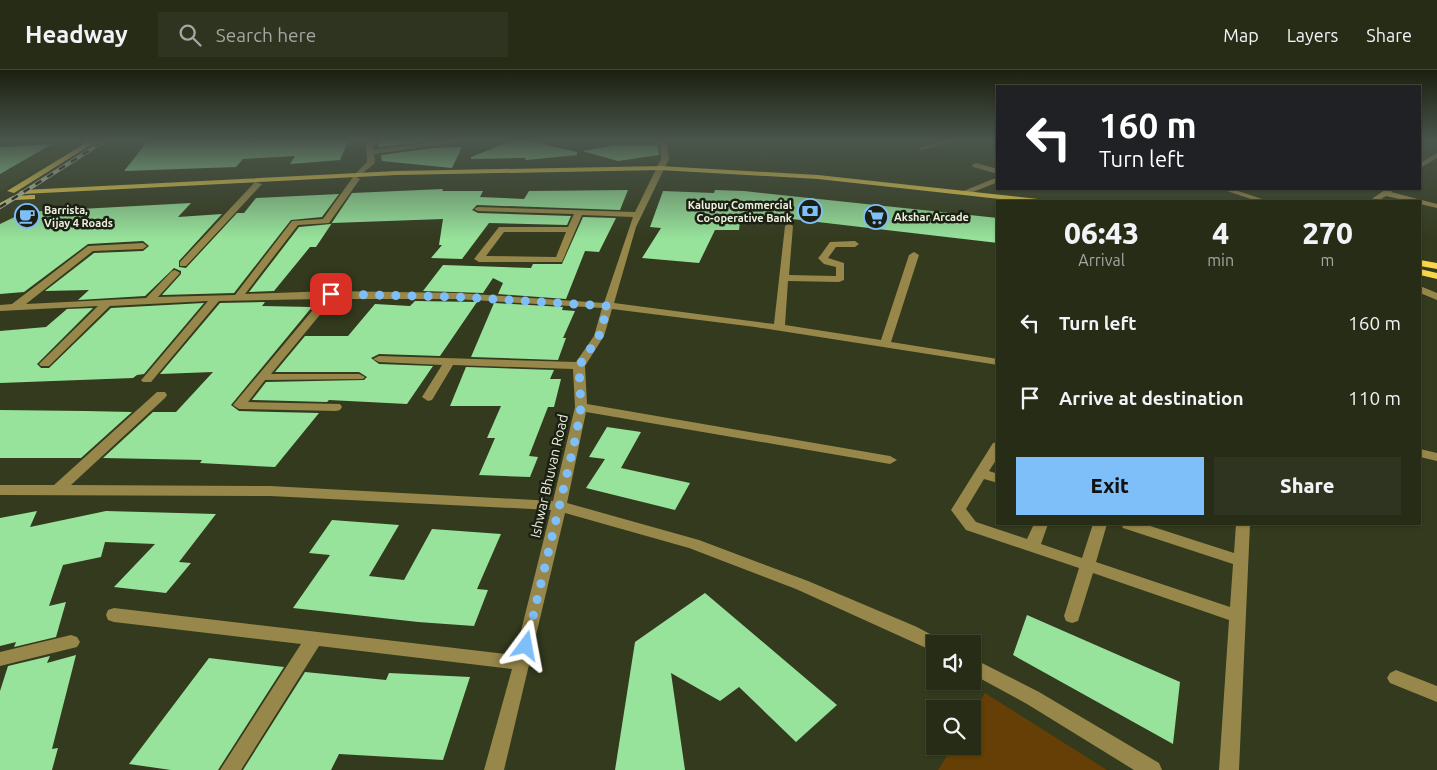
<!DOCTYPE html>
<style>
:root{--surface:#262c16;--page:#2e341f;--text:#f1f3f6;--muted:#a4a7a1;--line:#424835;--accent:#7ebef9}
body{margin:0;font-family:Ubuntu,sans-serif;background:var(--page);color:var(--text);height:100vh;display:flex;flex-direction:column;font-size:19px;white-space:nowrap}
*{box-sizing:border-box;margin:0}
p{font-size:16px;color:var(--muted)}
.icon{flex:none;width:28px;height:28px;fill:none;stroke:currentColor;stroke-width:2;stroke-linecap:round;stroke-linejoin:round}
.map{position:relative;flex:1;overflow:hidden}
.side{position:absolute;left:996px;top:130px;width:425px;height:325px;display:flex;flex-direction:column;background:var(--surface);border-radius:0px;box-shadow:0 1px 4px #0004,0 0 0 1px var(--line)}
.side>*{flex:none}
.top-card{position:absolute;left:996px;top:15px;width:425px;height:105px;border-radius:0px;box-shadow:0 1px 4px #0004,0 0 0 1px var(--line);background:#202124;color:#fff;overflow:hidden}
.controls{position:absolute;left:926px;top:565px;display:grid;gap:10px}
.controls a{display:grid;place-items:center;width:55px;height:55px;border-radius:0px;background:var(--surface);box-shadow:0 1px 4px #0004,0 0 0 1px var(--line);font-size:25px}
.pin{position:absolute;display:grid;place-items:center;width:42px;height:42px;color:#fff;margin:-21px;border-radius:10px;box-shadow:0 2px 8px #0006}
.me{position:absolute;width:55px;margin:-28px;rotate:13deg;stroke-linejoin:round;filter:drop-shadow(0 0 4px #0008)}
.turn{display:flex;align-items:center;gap:18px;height:105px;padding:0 20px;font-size:22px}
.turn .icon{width:65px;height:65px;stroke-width:2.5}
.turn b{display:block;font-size:35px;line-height:42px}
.eta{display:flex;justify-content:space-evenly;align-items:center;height:85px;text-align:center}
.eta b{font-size:30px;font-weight:800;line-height:35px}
.button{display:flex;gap:10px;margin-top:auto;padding:10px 20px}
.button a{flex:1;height:58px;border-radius:0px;background:var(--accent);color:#111;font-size:20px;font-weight:800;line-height:58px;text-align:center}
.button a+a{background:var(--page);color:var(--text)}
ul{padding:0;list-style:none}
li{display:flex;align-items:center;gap:15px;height:75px;padding:0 20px}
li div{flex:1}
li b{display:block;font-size:19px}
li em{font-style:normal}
header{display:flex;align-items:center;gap:30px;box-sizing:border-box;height:70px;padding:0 25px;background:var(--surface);border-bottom:1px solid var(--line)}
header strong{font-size:24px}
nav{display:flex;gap:28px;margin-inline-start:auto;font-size:18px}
.search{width:350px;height:45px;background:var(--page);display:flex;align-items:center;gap:12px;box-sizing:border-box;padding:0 18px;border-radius:0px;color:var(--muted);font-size:19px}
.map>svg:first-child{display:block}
</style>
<header>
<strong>Headway</strong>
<div class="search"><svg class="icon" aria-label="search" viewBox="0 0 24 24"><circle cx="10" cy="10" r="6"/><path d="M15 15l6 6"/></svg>Search here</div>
<nav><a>Map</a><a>Layers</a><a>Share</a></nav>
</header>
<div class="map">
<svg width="1437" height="700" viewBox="0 0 1437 700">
<rect width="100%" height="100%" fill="#333a1d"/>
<path fill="#39421d" d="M19 71H85L0 121V85Z"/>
<path fill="#653f05" d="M985 623 1107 700H938L953 676H972L973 644Z"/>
<path fill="#97e39b" d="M148 71H348L340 90 290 94 295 86 243 89 236 97 124 101Z
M378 71H421V72L379 77Z
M511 71H530L577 82V85L526 90 525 88 471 89V87Z
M52 74 0 104V77Z
M616 75H658L659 85 618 91 582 81Z
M462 77 452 98 382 91 381 85 433 78Z
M443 119 442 121H483L480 127 524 129 529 121 628 120 620 140 477 135 472 140 478 143 571 146 567 155 489 153 462 189 431 188 442 175H439L443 149 332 153 316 177H310L274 221 249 222 299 157 331 154 352 123Z
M715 120 744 121 998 148V173L741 143 739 160H715L699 193 642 188 661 158 650 157 663 121 714 123Z
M339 124 322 147 291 150 234 223 162 225 181 204V201L174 198 145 226 78 230 89 220 45 221 94 183 143 181 149 176 143 171 88 174 24 222 0 224V154L25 142 191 133 178 147 222 144 179 191V197L186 198 237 143H244L256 128Z
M583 147 616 148 599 182 585 181 566 229 498 224 503 213 493 208 483 223 423 221 443 195 531 198 533 194H562Z
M415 231 477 232 440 286 379 284 371 288 379 294 433 296 407 334 329 330 327 332 252 330 266 312 364 310 367 307 359 302H275L305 266H348L375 234 410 236Z
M265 232 262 236 312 237 231 335 239 341 319 343 275 397 200 393 202 390 103 388 153 342H176L213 302 160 304 220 233Z
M204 233 144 304 137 305 133 308 0 313V261L46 257 67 239 93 238 37 294 41 298H49L111 238Z
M494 233 563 237 562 240 575 241 563 268H566L558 290 471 287Z
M466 297 554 300 550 309H561L554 337H548L529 386 538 387 530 407 479 405 495 368H487L501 336H450Z
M0 340 85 341 132 342 81 388H0Z
M607 357 641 362 621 398 690 413 675 440 586 418 605 389 589 387Z
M37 441 30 457 106 441 216 444 179 492 191 493 166 523 114 517 155 474 105 472 101 487 63 495 49 536 66 532 56 567 14 577 16 572 0 576V448Z
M332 450 399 455 369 506 404 510 432 459 501 464 477 519 488 520 474 556 418 552 293 538 330 485 309 483Z
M705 523 837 635 796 672 739 617 720 631 671 603 685 700H615L635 572Z
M1027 545 1180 612 1173 674 1013 585Z
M76 585 52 679 58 678 52 700H0V621L8 596 50 586 47 593Z
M209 588 284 597 218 700H171L129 694Z
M305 602 386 610 389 603 470 607 443 690 339 684 331 700H243Z"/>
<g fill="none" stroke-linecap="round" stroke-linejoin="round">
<path fill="#97874a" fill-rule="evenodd" d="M366 71H372L373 80 443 71H467L374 84 375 93 359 106 355 104 367 92Z
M660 71H666L669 89 636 157 614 233 774 254 785 156 789 153 793 156 789 205 836 206V197L824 194 818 188 820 186 830 172 855 171 859 174 855 177H836L828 188 844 193V210L839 212 788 211 785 255 881 270 909 185 914 182 919 185 891 272 998 289V295L755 257 612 239 604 266 585 296 587 334 890 386 897 390 890 394 586 342 567 433 699 470 808 511 917 557 941 570 943 574H935V582L796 519 689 478 565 443 504 700H484L512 599 319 576 241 700H220L301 574 114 552 108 550 106 545 108 540 114 538 515 585 551 440 270 426 0 425V415H54L157 322H165L167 325 165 328 71 415 270 416 553 431 575 337 573 299 453 295 432 330 428 331 422 327 442 295 379 292 373 289 379 286 576 292 594 266 602 238 457 229H333L271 304H359L365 307 363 309 265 310 248 332 340 334 342 337 340 340 336 341 239 339 233 335 322 229 219 231 151 312H143L141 310 143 308 208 231 110 236 49 296H41L39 294 41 292 98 236 0 241V235L12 234 88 176 143 173 147 176 143 179 93 181 26 234 146 228 172 201 175 200 180 203 158 227 235 225 292 151 323 149 353 107H356L360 109 329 153 298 155 245 224 331 221 457 223 604 233 633 147 582 145 562 192H479L474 189 499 157H568L574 144 478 141 474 139 478 137 635 142 661 89ZM504 162H566L556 187 486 186Z
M942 71H956L921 80 918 78Z
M1437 83V88L1420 98V93Z
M976 93 998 99V104L973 97 972 95Z
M998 107V112L968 124 961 122Z
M255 112 262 114 186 196H180V192Z
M1221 119H1232L1268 131H1257Z
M1386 119H1395L1391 122 1437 134V138L1420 134V131H1408L1386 126 1378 131H1369Z
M1420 216 1437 223V230L1420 223Z
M998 372V387L989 401 998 404V413L984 409 966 439 976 452 1027 469 1034 454H1048L1041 474 1082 488 1093 454H1107L1096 492 1230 537 1233 494 1123 458 1121 454H1144L1234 483 1236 454H1250L1239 700H1219L1229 550 1093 503 1078 551 1072 553 1066 551 1064 546 1079 498 966 460 951 440 993 373Z
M1420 379 1437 383V391L1420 387Z
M71 565 77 567 80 572 77 577 0 596V582Z
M972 588 1039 622 1159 693 1162 700H1134L1027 634 972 604Z
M1396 600 1437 616V632L1390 613 1387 608 1390 603Z"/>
<path fill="#f8d64a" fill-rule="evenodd" d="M89 71H97L14 123 7 121Z
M660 96 818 105 1038 129 1042 131H1019L818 109 660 100 396 105 23 124 19 122 23 120 396 101Z
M32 125H35V129L15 130 0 138V133L13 126Z
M1420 190 1437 193V199L1420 196Z
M1420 199 1437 203V209L1420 205Z"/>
<defs>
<path id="rail" d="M0 137 104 71"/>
</defs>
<use href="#rail" stroke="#c7ccb8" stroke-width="4"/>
<use href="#rail" stroke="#1c2013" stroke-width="2.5" stroke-dasharray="7" stroke-linecap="butt"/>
</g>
<linearGradient id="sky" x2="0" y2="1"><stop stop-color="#1c2010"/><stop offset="0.42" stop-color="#4a554c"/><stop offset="1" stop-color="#4a554c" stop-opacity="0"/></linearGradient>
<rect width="1437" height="169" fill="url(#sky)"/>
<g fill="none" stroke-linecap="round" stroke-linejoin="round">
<path stroke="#7ebef9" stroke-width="9" stroke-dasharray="0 16.2" d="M331 224 458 227 608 236 599 266 579 296 581 337 576 366 526 576"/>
</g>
<defs>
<symbol id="bank-ring" viewBox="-11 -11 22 22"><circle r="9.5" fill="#1c2013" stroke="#7ebef9" stroke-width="1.5"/><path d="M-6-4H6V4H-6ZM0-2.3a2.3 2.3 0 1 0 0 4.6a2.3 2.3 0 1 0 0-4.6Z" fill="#7ebef9"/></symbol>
<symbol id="cafe-ring" viewBox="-11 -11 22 22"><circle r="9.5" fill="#1c2013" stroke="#7ebef9" stroke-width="1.5"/><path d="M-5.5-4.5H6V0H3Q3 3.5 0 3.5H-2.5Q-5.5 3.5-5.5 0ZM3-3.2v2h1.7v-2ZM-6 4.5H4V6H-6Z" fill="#7ebef9"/></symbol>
<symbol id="supermarket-ring" viewBox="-11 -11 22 22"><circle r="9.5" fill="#1c2013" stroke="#7ebef9" stroke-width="1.5"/><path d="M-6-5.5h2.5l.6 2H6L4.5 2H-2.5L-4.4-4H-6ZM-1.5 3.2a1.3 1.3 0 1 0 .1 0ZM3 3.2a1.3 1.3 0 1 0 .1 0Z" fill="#7ebef9"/></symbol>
</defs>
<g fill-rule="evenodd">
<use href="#bank-ring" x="796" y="127" width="28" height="28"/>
<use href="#cafe-ring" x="13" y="132" width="28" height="28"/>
<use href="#supermarket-ring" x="862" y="133" width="28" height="28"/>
</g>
<g text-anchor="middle" stroke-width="5" stroke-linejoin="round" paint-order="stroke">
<g font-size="11" font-weight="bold" fill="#ecf1df" stroke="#1c2013" text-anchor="start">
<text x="792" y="139" text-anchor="end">Kalupur Commercial<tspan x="792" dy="13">Co-operative Bank</tspan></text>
<text x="44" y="144">Barrista,<tspan x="44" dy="13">Vijay 4 Roads</tspan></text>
<text x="894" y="151">Akshar Arcade</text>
</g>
<g font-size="14" fill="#ecf1df" stroke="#1c2013">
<text transform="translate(549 406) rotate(-77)" y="5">Ishwar Bhuvan Road</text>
</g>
</g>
</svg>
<div class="controls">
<a><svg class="icon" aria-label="sound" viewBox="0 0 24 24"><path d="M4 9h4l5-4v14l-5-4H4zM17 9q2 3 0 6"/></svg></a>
<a><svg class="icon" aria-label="search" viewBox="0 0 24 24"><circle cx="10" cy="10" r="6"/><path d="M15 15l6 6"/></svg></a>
</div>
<div class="pin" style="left:331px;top:224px;background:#d93025"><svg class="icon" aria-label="arrive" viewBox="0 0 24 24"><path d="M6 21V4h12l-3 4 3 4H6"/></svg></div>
<svg class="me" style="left:526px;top:576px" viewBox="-20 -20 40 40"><path d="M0-17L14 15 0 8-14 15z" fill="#7ebef9" stroke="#fff" stroke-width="4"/></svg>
<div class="top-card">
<div class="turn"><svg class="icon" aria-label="left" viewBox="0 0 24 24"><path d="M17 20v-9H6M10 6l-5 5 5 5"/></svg><div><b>160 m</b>Turn left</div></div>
</div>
<section class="side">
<div class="eta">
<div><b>06:43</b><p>Arrival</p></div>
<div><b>4</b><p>min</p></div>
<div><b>270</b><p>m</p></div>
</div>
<ul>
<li><svg class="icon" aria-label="left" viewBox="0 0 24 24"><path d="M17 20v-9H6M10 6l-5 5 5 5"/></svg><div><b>Turn left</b></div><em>160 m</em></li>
<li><svg class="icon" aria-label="arrive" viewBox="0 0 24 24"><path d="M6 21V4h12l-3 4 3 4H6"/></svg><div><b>Arrive at destination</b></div><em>110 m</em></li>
</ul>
<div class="button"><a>Exit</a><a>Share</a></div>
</section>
</div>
